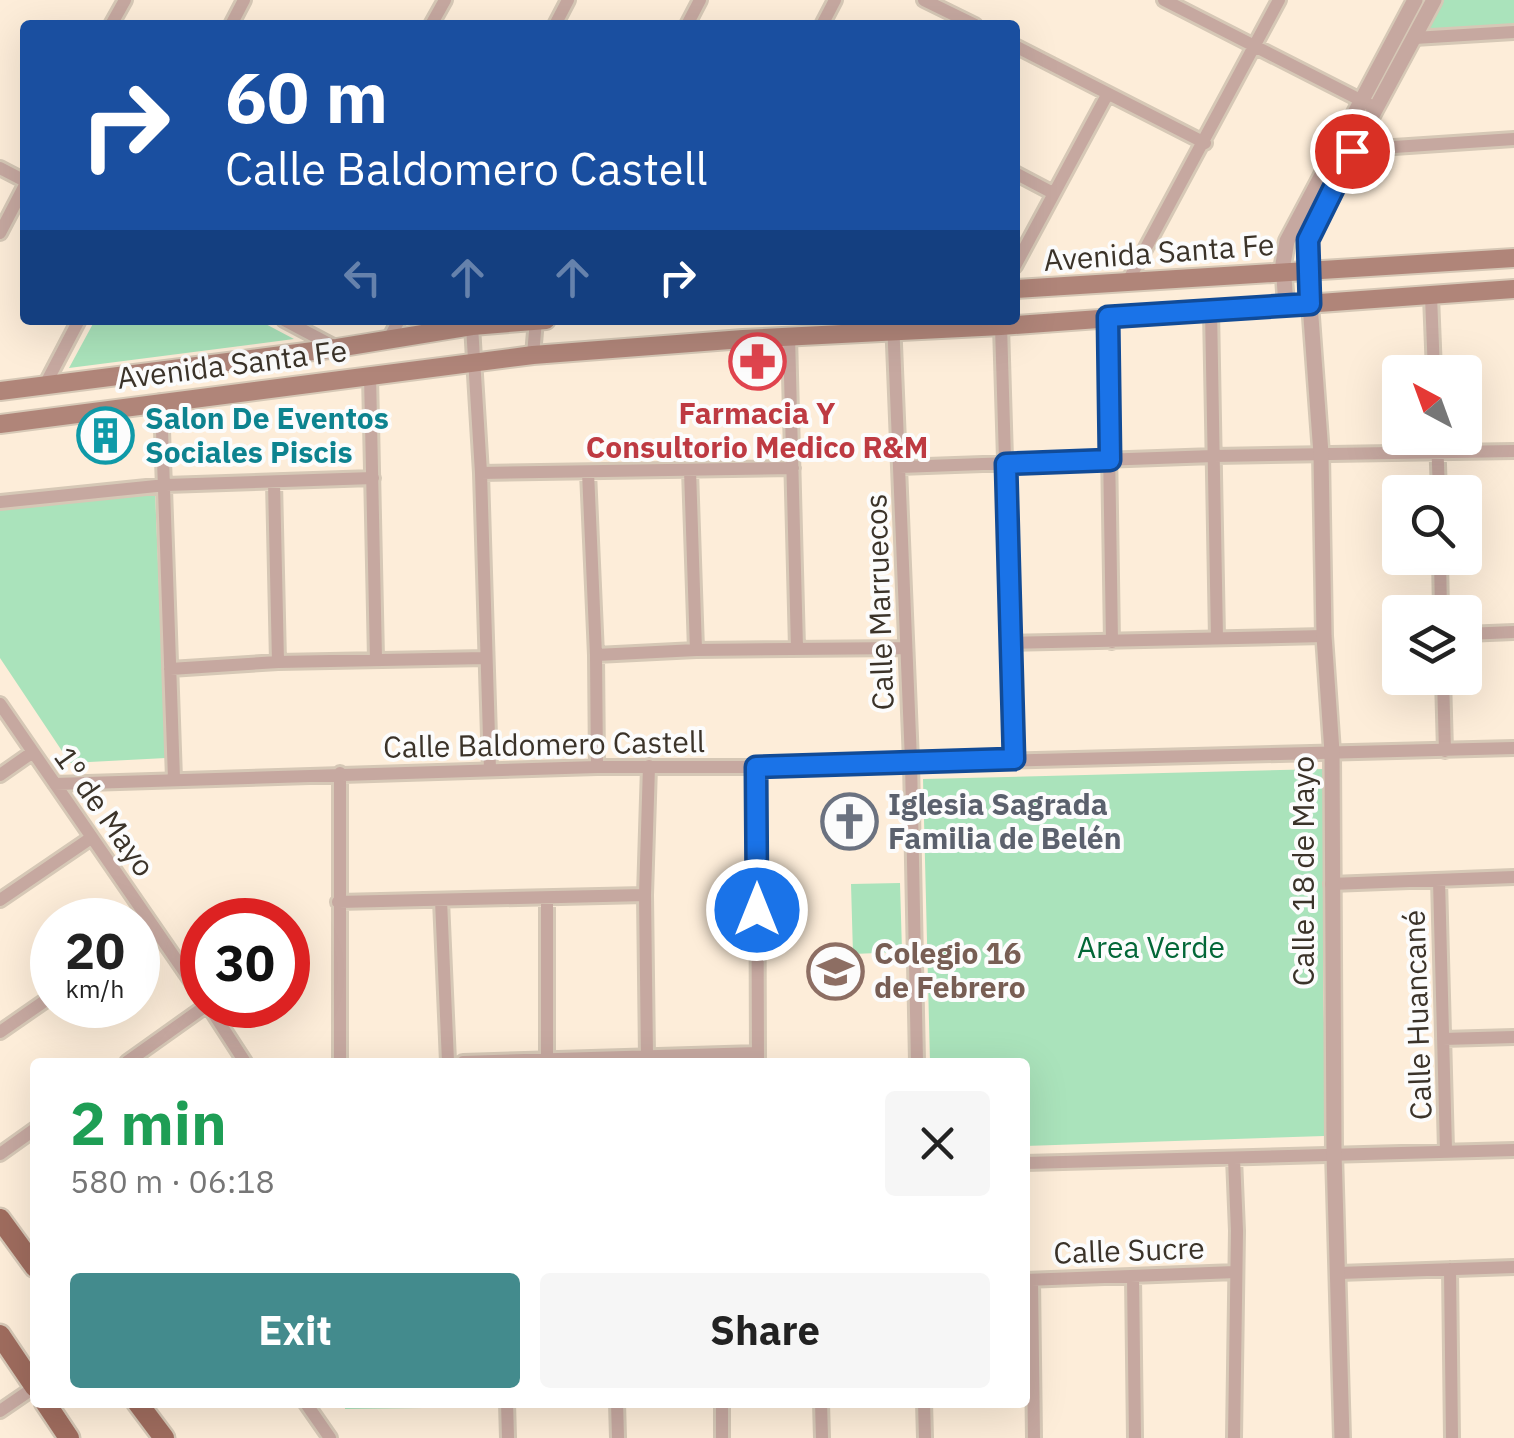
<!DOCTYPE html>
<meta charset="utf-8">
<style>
:root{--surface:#fff;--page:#f6f6f6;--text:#222;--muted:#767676;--accent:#438b8d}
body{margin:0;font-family:"IBM Plex Sans",sans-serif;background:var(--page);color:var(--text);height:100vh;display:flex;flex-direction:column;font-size:38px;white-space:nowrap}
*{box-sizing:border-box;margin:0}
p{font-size:32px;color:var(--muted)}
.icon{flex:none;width:55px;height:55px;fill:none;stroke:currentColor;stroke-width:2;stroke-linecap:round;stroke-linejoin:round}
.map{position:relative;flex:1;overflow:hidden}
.drawer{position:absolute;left:30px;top:1058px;width:1000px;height:350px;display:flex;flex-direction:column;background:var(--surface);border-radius:10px;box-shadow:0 10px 40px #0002}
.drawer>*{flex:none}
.top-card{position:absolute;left:20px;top:20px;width:1000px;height:305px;border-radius:10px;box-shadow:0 10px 40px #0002;background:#1a4fa0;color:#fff;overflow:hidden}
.needle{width:65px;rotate:319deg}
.buttons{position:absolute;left:1382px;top:355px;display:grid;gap:20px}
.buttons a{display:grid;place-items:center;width:100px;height:100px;border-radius:10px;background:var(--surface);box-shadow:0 10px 40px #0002;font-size:50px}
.speed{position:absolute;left:30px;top:898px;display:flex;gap:20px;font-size:50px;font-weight:700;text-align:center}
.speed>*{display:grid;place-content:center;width:130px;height:130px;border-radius:50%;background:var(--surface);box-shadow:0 10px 40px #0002;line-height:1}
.speed small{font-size:25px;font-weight:400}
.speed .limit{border:15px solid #d22;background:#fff;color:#111}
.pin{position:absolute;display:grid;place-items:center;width:85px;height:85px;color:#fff;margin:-42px;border:5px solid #fff;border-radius:50%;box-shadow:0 2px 10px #0007}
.me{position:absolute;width:110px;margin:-55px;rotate:0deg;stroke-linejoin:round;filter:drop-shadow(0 0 8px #0008)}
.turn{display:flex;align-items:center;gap:35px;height:210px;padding:0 40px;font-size:45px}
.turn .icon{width:130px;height:130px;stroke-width:2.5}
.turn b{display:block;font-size:70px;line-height:85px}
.lanes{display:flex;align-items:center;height:95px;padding:0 40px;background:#0003;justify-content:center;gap:50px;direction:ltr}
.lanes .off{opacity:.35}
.round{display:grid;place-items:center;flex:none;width:105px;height:105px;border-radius:10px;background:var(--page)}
.headline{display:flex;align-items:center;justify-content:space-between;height:170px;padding:0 40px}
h1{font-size:60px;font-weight:700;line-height:75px;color:#1e9e55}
.button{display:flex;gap:20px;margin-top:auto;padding:20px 40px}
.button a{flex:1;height:115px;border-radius:10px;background:var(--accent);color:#fff;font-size:40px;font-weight:700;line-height:115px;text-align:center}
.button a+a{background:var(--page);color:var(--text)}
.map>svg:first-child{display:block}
</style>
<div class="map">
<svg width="1514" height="1438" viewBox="0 0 1514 1438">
<rect width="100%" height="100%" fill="#fdedd9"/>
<path fill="#aae3bb" d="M1444 0H1514V32L1426 35Z
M95 320H258L294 339 69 368Z
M155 490 166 758 70 763 0 658V495Z
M1323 769V997L1328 1125H1324V1136L1025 1146V1062H930L923 779Z
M900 883 902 952 853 954 851 884Z
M500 1402 501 1407 345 1409V1402Z"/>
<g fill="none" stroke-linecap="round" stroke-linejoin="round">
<defs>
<path id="minor" d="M924 0 975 25
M1164 0 1374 107
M111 25 125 0
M231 25 244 0
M431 25 445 0
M555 25 568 0
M687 25 700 0
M822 25 835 0
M1414 38 1514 32
M1015 46 1205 143
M1334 151 1514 139
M0 168 25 181
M1015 173 1053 193
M0 233 25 185
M1015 266 1107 95
M1127 283 1279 0
M1431 296 1434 372
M1211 310 1217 638
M1107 317 1112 642
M284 320 335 347
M893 320 911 761 917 1062
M472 326 481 473 490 770
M1001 326 1014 759
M789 336 797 648
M389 339 399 320
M533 355 536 320
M370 375 376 659
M45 385 79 320
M161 401 174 779
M1437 438 1439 492
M899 467 1214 456 1514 451
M690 470 696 650
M588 472 596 655
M481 473 793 468
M274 482 278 662
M0 502 166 485 373 478
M1440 558 1441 612
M1465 634 1514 632
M1009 643 1324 636
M170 669 278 662 486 658
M1443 678 1445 751
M0 704 202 997
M597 767 596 655 696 650 905 648
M757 767 758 1062
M0 775 33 752
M55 784 597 767H757L1514 748
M1439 880 1446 1150
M1331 884 1514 877
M0 900 91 838
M441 900 448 1062
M338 902 645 895
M208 1005 245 1062
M0 1032 52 996
M1443 1039 1514 1037
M647 1057 645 895 649 766
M547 1060V899
M127 1062 207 1005
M340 1062V773
M463 1062 758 1053
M0 1154 35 1129
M1234 1158 1237 1231 1234 1438
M1025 1163 1514 1150
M1450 1269 1452 1438
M1339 1273 1514 1267
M1133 1276 1135 1438
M1025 1280 1236 1272
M1032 1280 1034 1438
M305 1402 330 1438
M507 1402 508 1438
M617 1402 618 1438
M722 1402V1438
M821 1402 822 1438
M924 1402 925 1438
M0 1411 35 1387"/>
<path id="tertiary" d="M1286 305 1283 264 1287 241 1415 0
M1342 1438 1334 1153 1332 752 1324 636 1321 454 1306 249 1316 220 1434 0"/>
<path id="secondary" d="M1015 289 1514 258
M0 391 337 348 472 326 546 320
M0 424 533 355 743 339 1001 326 1514 289"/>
<path id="primary" d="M0 1219 35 1267
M0 1335 35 1387
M45 1402 69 1438
M137 1402 164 1438"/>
</defs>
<use href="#minor" stroke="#d6c8b6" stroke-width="18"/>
<use href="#tertiary" stroke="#d6c8b6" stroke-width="20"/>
<use href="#secondary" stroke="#d6c8b6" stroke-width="22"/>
<use href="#primary" stroke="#d6c8b6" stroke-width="25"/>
<use href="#minor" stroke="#c6a8a0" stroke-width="12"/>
<use href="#tertiary" stroke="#c6a8a0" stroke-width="15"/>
<use href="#secondary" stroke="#b08579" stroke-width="18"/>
<use href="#primary" stroke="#9f6c5e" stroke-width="20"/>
</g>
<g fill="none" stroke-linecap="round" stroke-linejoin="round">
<defs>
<path id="route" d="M757 910 756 767 1014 759 1006 464 1110 460 1108 317 1310 304 1308 240 1352 151"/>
</defs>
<use href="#route" stroke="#114b97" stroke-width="25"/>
<use href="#route" stroke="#1a73e8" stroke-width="18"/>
</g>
<defs>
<symbol id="pharmacy-ring" viewBox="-11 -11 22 22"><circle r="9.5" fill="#fcfcfc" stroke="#e0444e" stroke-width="1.5"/><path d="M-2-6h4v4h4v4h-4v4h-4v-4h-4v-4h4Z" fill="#e0444e"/></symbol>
<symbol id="building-ring" viewBox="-11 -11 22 22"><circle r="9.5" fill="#fcfcfc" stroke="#0f9aa8" stroke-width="1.5"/><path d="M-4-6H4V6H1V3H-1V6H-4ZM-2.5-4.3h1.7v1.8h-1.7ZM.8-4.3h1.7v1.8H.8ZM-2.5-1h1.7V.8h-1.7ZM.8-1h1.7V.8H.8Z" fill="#0f9aa8"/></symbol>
<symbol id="church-ring" viewBox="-11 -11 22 22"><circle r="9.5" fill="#fcfcfc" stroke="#6b7280" stroke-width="1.5"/><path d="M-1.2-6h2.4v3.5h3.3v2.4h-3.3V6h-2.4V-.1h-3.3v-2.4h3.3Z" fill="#6b7280"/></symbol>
<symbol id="school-ring" viewBox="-11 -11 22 22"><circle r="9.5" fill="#fcfcfc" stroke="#8d6e63" stroke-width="1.5"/><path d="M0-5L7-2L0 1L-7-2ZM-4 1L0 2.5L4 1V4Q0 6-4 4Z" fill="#8d6e63"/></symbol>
</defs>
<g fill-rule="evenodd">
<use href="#pharmacy-ring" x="726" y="330" width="63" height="63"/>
<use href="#building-ring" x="74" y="404" width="63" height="63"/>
<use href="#church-ring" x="818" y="790" width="63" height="63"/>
<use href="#school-ring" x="804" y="940" width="63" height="63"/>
</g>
<g text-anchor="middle" stroke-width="8" stroke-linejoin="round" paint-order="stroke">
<g font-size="30" fill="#3b3329" stroke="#fcfcfc">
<text transform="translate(1159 253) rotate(-4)" y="10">Avenida Santa Fe</text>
<text transform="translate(232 365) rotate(-7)" y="10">Avenida Santa Fe</text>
<text transform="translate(880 602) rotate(-92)" y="10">Calle Marruecos</text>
<text transform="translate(544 745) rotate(-1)" y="10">Calle Baldomero Castell</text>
<text transform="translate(104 812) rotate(55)" y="10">1º de Mayo</text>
<text transform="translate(1304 871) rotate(-90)" y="10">Calle 18 de Mayo</text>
<text transform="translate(1418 1015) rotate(-92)" y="10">Calle Huancané</text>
<text transform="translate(1129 1251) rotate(-2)" y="10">Calle Sucre</text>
</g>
<g font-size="30" font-weight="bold" fill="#be3a42" stroke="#fcfcfc">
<text x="757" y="424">Farmacia Y<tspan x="757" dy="34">Consultorio Medico R&amp;M</tspan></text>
</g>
<g font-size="30" font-weight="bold" fill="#0d838f" stroke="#fcfcfc" text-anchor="start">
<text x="145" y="429">Salon De Eventos<tspan x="145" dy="34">Sociales Piscis</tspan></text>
</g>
<g font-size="30" font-weight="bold" fill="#5b616d" stroke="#fcfcfc" text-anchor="start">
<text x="888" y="815">Iglesia Sagrada<tspan x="888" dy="34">Familia de Belén</tspan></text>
</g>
<g font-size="30" fill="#036737" stroke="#fcfcfc">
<text x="1151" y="958">Area Verde</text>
</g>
<g font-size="30" font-weight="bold" fill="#785e54" stroke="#fcfcfc" text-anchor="start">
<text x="874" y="964">Colegio 16<tspan x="874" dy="34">de Febrero</tspan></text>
</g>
</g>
</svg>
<div class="buttons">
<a><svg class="needle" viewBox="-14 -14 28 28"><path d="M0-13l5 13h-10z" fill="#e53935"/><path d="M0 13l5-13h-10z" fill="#767676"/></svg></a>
<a><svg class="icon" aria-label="search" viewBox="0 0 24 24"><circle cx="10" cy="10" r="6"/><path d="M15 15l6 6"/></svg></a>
<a><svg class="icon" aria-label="layers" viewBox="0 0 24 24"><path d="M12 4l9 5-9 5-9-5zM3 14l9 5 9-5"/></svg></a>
</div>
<div class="speed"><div>20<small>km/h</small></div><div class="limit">30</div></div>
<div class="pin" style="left:1352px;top:151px;background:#d93025"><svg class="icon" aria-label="arrive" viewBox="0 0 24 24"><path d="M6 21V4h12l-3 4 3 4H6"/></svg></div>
<svg class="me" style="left:757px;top:910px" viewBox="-20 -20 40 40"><circle r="17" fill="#1a73e8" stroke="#fff" stroke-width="3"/><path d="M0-11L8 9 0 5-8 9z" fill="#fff"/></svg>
<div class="top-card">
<div class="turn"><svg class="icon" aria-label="right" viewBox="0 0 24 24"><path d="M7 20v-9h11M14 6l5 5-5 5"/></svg><div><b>60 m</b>Calle Baldomero Castell</div></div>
<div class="lanes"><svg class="icon off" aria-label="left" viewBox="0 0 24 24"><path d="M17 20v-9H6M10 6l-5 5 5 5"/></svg><svg class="icon off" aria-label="ahead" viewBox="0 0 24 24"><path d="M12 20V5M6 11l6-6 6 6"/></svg><svg class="icon off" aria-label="ahead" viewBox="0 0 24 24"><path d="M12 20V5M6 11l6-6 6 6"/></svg><svg class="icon" aria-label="right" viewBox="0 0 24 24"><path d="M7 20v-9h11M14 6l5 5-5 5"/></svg></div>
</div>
<section class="drawer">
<div class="headline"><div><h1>2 min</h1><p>580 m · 06:18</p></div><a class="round"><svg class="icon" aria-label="close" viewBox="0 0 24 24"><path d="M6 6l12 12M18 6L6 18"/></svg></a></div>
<div class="button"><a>Exit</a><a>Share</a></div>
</section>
</div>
